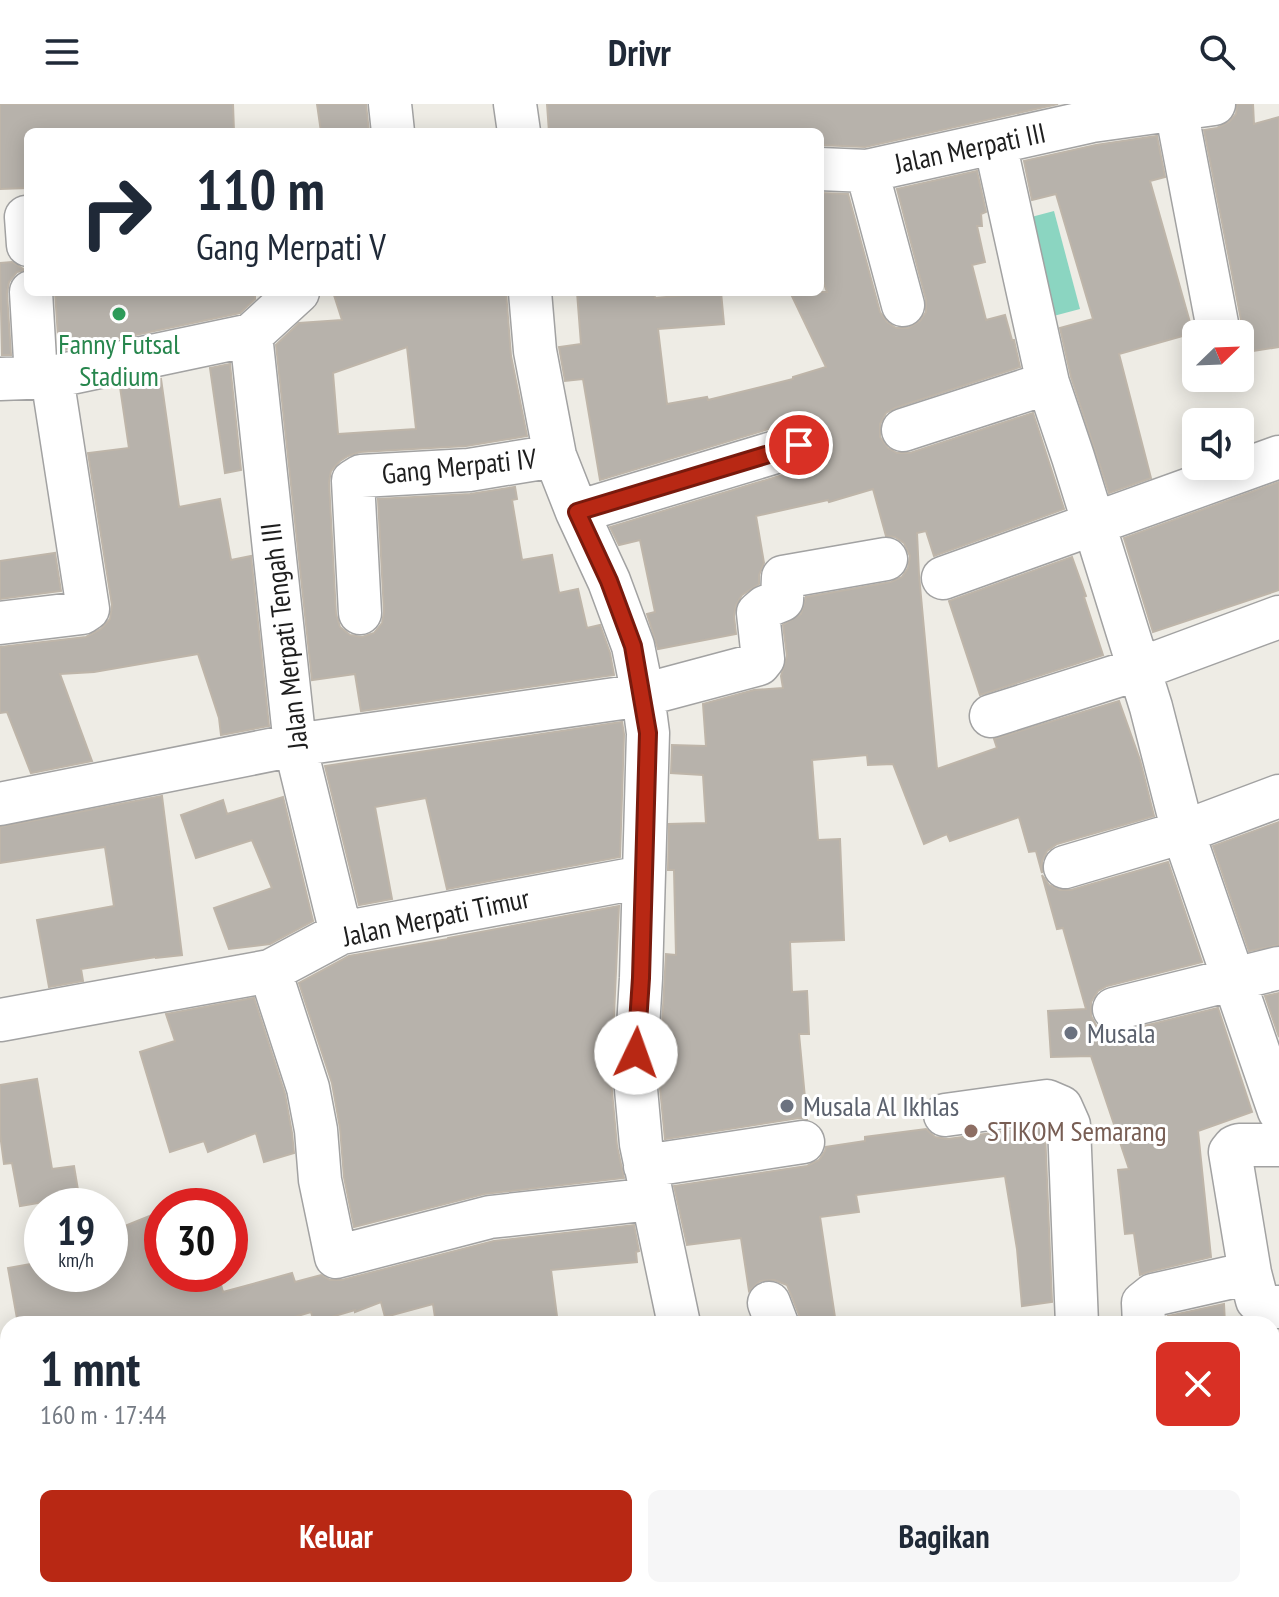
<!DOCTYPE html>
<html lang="id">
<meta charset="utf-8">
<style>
:root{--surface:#fff;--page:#f6f6f7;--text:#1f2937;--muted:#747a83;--accent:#b82814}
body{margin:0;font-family:"PT Sans Narrow",sans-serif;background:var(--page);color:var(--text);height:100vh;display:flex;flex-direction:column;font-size:30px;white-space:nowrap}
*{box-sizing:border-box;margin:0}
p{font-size:26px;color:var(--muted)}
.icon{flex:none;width:44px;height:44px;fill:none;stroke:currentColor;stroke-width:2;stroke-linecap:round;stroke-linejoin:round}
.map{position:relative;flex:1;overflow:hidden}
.details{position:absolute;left:0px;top:1212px;width:1280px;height:282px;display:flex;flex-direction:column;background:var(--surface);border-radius:24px 24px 0 0;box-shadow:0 4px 20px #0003}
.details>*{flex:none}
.banner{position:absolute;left:24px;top:24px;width:800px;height:168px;border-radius:12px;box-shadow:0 4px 20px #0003;background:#fff;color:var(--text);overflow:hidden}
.needle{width:52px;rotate:67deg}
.fabs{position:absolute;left:1182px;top:216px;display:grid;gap:16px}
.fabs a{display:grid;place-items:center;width:72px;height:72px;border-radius:12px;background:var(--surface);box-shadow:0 4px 20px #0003;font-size:40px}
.speed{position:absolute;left:24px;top:1084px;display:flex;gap:16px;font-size:40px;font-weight:700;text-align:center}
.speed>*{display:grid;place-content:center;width:104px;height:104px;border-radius:50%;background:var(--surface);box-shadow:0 4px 20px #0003;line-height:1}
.speed small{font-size:20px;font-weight:400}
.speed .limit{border:12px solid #d22;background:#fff;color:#111}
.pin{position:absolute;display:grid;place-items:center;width:68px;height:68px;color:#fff;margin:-34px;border:4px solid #fff;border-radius:50%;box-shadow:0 2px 8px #0007}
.me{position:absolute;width:88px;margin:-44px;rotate:3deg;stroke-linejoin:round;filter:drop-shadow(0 0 6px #0008)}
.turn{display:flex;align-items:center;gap:28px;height:168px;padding:0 40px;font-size:36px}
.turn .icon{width:104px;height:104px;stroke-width:2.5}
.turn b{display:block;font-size:56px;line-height:68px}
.round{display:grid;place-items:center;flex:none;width:84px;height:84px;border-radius:12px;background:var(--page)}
.overview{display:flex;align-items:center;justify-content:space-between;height:136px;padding:0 40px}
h1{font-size:48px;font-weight:800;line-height:60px}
.button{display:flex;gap:16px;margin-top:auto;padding:16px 40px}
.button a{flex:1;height:92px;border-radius:12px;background:var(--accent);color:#fff;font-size:32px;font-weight:800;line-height:92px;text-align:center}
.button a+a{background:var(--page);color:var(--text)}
header{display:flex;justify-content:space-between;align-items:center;height:104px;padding:0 40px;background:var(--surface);font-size:36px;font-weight:800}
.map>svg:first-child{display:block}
</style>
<header><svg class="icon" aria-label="menu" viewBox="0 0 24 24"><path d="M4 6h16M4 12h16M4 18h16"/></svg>Drivr<svg class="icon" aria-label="search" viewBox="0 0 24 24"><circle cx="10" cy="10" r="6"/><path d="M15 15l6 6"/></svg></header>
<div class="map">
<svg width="1279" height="1493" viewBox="0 0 1279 1493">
<rect width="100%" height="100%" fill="#eeece5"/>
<path fill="#8bd5c1" d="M1054 107 1080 205 1046 214 1020 116Z"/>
<path fill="#b7b2ab" stroke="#beb5a9" stroke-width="2" fill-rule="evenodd" d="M0 0H233L234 28H28V84L0 85Z
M317 0H366L369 28H321Z
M547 0H1058L865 43 821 41 820 28H549Z
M1237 0H1253L1254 20 1279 13V243L1240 249 1243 226 1204 26 1217 24 1229 18 1236 10Z
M1157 32 1165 73 1150 77 1193 229 1119 250 1151 374 1109 389 1071 273 1060 224 1093 215 1056 90 1032 96 1024 57 1096 41Z
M977 67 986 108 981 110 982 122H977L985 158 972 161 986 216 1005 211 1012 236H1014L1020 263 895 304 886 309 880 320V333L888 344 897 349H910L1033 309 1064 405 934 452 926 427 917 429 919 471 937 665 997 644 994 635 1119 597 1140 656 1154 712 1057 740 1047 747 1042 757V769L1036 747 1029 748 1019 713 950 737 947 730 924 740 893 660 868 661 867 651 812 656 818 736 840 735 844 836 790 838 792 888 807 887 809 930H799L807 1015 799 1014 665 1035 659 974 666 850 676 851 674 766H668L669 720 706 719 703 671 671 669 672 641 706 642 703 600 754 586 783 584 781 572 787 552 783 521 801 510 806 493 891 478 902 473 908 464 910 452 904 439 895 433 886 432 873 385 829 398 828 396 756 412 764 459 759 471V480L742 491 736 501 734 512 736 530 658 545 647 510 655 508 640 436 619 441 610 423 806 364 817 357 822 347V333L815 323 805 318H792L600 376 583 275 565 277 559 243 581 240 577 188H654L655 194 721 188 724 220 658 225 667 300 707 293 708 296 793 275V273L826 263 790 188H827L820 169V89L848 90 880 208 887 218 896 224H908L920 217 926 208V196L897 85Z
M12 158 25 166 17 168 9 178 7 189 11 251H2L0 159Z
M55 188H255V195L240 209 59 247Z
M333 188H506L511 252 527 332 466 342 360 348 348 352 340 357 331 367 329 378 336 510 340 523 350 531 362 533 374 529 382 519 384 508 378 395 470 390 515 383 517 395 512 396 522 456 552 451 559 489 578 485 587 524 600 521 610 549 614 571 361 607 355 570 312 576 276 241 299 219 342 216ZM407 243 416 325 338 330 333 269Z
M230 260 241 366 225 369 210 264Z
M161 275 179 403 220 395 231 456 251 452 269 622 221 631 219 614 198 550 94 568 60 570 92 657 31 669 7 608 0 609V543L86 533 101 525 110 515 112 501 88 349 129 344 120 283Z
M1279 378V486L1153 528 1124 434Z
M55 449 61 487 0 495V457Z
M1072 453 1086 492 1084 493 1103 551 980 591 949 497Z
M622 618 624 630 620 753 447 785 426 694 375 703 392 795 359 801 325 662Z
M162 692 182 851 156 854V853L81 865 83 877 49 883 37 816 114 802 105 743 0 759V723Z
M283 693 313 817 270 840 229 845 214 804 272 784 252 736 196 754 181 711 223 696 227 710Z
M1279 718V841L1249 847 1213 742Z
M1168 758 1202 858 1107 882 1098 887 1091 898V912L1096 921 1107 928H1119L1218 904 1252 1008 1198 1027 1211 1153 1148 1168 1140 1171 1134 1129 1125 1130 1118 1066 1129 1065 1091 952 1051 953 1048 907 1086 905 1063 824 1057 825 1042 771 1049 781 1060 786H1071Z
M619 802 611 976 617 1042 624 1074 484 1090 354 1123 344 1073 340 1024 332 979 299 879 349 852 448 835V834Z
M1279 889V933L1265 892Z
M254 894 285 990 292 1029 294 1049 264 1058 256 1029 208 1048 204 1037 170 1048 140 948 175 937 166 910Z
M37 975 52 1065 74 1062 79 1092 20 1102 12 1059 4 1060 0 1030V981Z
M1043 1022 1045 1027 1052 1198 1022 1202 1017 1145 1005 1072 856 1091 859 1108 820 1113 836 1220H800L799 1211 787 1181 774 1176 760 1177 749 1187 741 1134 687 1141 674 1082 807 1062 819 1056 825 1047 826 1043 865 1037V1033L926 1025 935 1033 948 1035Z
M162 1107V1170H218L223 1188 292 1169 295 1178 321 1171 330 1176H342L494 1137 634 1121 639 1147 636 1148 637 1158 551 1166 558 1220H436L433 1200 385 1213 381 1198 355 1208V1206L314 1218 311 1208 284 1216 283 1214 260 1220H18L8 1164 42 1158V1170H110V1128Z
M1224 1200 1225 1220H1168V1212Z"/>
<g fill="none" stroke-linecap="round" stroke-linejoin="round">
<defs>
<path id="minor" d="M390 0 393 28
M515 0 519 28
M1176 5 1219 230
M995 39 1048 279 1073 353 1151 603 1183 728 1279 1007
M820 65 867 67 1092 17 1214 0
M867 67 903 201
M26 113 28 141
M31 188 36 273
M530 188 535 247 555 352 577 408 609 477 633 542 643 591 648 629 641 874 635 974 641 1040 679 1220
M251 231 295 641 341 829
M0 275 52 273 251 231 298 188
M903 326 1048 279
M577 408 799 341
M943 474 1279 353
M360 509 353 377 361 372 469 366 555 352
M0 519 82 509 88 505 52 273
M991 612 1139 565 1279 513
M0 700 295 641 643 591 759 560 763 555 758 509 765 503 782 496 783 473 886 455
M1065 763 1183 728 1279 692
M270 867 308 984 316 1026 320 1076 336 1153 490 1113 652 1095
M1114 905 1279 864
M0 916 270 867 341 829 643 773
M945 1011 1047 997 1061 1003 1069 1021 1077 1220
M1279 1041H1239L1234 1043 1230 1048 1250 1169 1257 1196 1266 1202 1279 1203
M645 1062 803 1038
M769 1199 777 1220
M1144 1220 1143 1199 1153 1191 1250 1169
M1278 1400H1279
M462 1486 463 1493
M725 1486 726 1493
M1006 1486V1493
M1089 1486 1090 1493
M1166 1486V1493
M82 1493V1486
M831 1493 834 1486"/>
</defs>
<use href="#minor" stroke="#a2a2a2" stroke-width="45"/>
<use href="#minor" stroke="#fff" stroke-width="42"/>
</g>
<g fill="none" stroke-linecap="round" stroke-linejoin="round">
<defs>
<path id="route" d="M636 949 641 874 648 629 633 542 609 477 577 408 799 341"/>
</defs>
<use href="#route" stroke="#781a0d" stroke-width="20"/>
<use href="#route" stroke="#b82814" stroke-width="14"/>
</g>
<circle fill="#2e9e5b" stroke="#fff" stroke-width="3" cx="119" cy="210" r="8"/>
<g fill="#6b7280" stroke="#fff" stroke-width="3">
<circle cx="1071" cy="929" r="8"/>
<circle cx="787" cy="1002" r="8"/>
</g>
<circle fill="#8d6e63" stroke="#fff" stroke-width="3" cx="971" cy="1027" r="8"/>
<g text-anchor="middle" stroke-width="6" stroke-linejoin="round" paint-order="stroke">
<g font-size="28" fill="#1e1e1e" stroke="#fff">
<text transform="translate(970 44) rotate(-12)" y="10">Jalan Merpati III</text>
<text transform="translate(459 362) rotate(-6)" y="10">Gang Merpati IV</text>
<text transform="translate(284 532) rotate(-97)" y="10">Jalan Merpati Tengah III</text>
<text transform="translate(436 813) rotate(-12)" y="10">Jalan Merpati Timur</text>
</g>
<g font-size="28" fill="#27864d" stroke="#fff">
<text x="119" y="250">Fanny Futsal<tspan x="119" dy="32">Stadium</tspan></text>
</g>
<g font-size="28" fill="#5b616d" stroke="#fff" text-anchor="start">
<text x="1087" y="939">Musala</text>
<text x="803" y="1012">Musala Al Ikhlas</text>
</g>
<g font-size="28" fill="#785e54" stroke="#fff" text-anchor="start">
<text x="987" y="1037">STIKOM Semarang</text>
</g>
</g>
</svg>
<div class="fabs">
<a><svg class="needle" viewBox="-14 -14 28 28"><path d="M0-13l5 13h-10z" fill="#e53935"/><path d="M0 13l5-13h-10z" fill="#747a83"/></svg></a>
<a><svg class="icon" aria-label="sound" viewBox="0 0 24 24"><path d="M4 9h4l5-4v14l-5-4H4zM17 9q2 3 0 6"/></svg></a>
</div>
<div class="speed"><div>19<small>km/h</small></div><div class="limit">30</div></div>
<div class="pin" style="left:799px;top:341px;background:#d93025"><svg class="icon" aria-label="arrive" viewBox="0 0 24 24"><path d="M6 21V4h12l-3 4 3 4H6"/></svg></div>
<svg class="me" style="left:636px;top:949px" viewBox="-20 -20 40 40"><circle r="19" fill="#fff"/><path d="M0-13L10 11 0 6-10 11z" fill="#b82814"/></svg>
<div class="banner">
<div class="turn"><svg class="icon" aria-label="right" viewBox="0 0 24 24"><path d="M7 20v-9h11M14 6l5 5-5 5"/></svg><div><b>110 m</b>Gang Merpati V</div></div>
</div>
<section class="details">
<div class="overview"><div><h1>1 mnt</h1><p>160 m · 17:44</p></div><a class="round" style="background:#d93025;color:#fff"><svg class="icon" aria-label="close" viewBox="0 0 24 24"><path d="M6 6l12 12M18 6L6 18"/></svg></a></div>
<div class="button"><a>Keluar</a><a>Bagikan</a></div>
</section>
</div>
